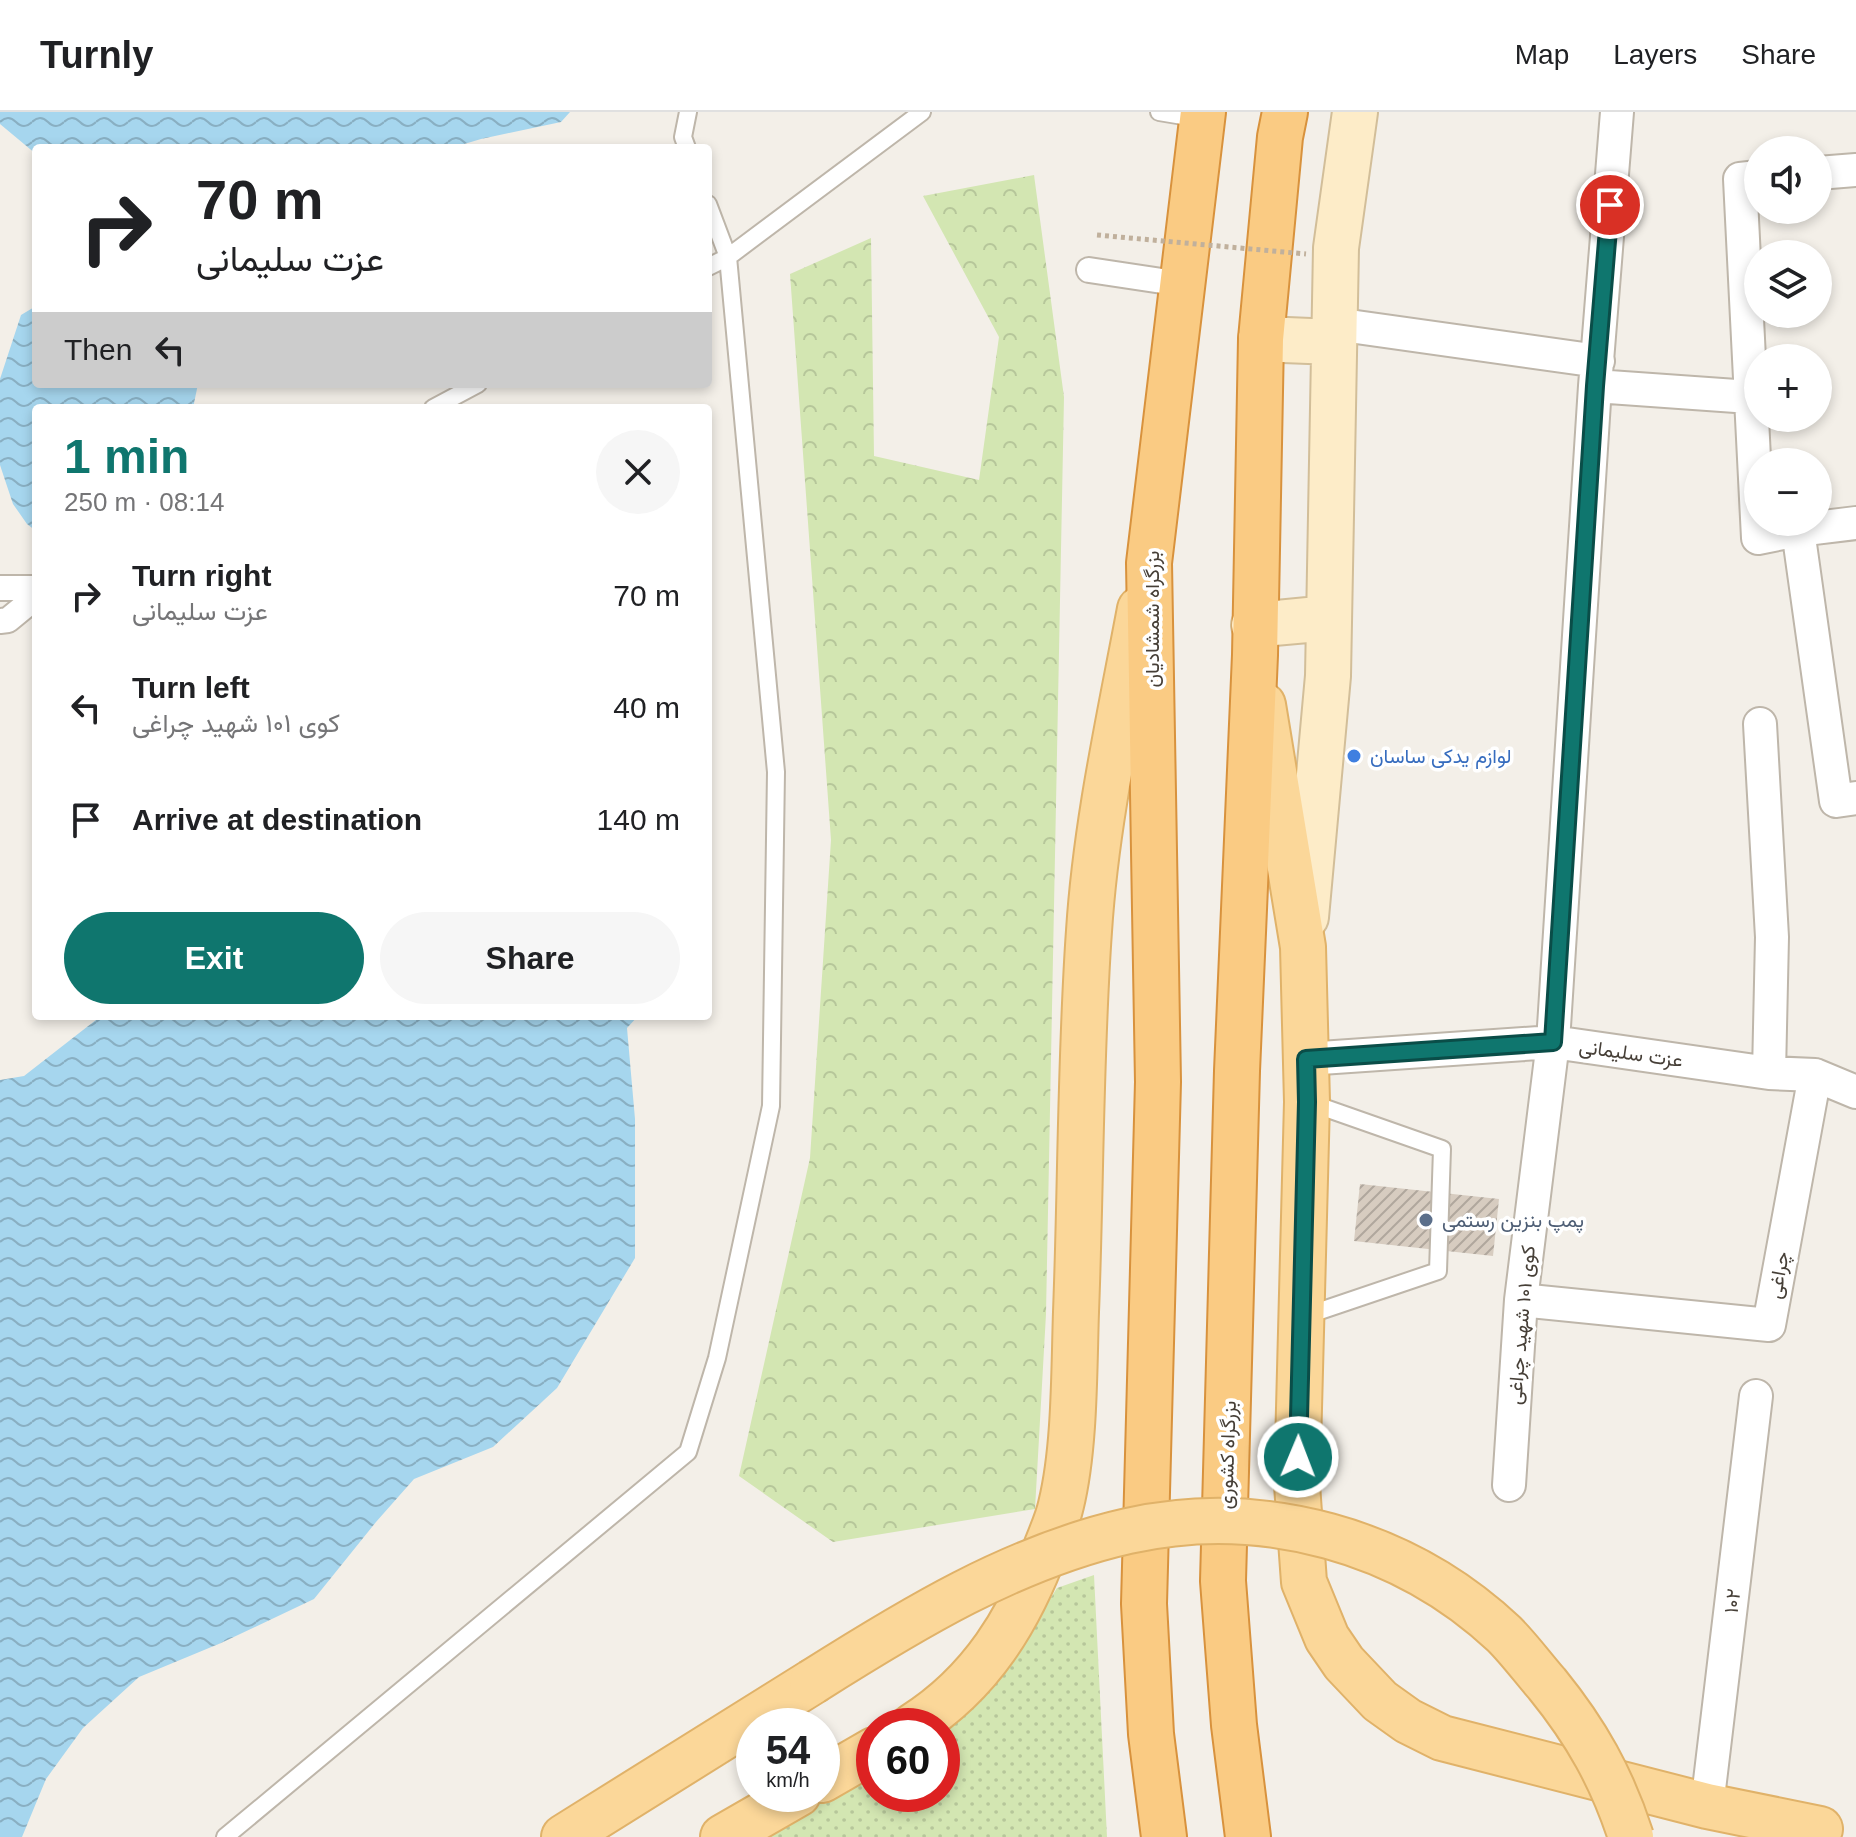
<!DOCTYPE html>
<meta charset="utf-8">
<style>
:root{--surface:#fff;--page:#f6f6f6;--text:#202124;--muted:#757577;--line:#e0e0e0;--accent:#0f766e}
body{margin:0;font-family:Helvetica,Vazirmatn,sans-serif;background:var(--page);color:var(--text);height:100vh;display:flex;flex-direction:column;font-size:30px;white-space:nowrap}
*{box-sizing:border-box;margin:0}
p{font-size:26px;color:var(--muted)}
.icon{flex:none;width:44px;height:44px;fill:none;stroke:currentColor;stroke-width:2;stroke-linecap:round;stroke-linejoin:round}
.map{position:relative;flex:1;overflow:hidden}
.panel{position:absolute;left:32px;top:292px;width:680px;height:616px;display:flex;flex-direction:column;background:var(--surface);border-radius:8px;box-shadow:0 4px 12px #0003}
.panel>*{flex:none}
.banner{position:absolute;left:32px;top:32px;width:680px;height:244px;border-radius:8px;box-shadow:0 4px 12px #0003;background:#fff;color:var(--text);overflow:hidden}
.fabs{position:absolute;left:1744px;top:24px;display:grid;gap:16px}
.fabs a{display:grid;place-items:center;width:88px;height:88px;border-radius:50%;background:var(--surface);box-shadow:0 4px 12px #0003;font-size:40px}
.speed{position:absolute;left:736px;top:1596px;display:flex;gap:16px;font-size:40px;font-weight:700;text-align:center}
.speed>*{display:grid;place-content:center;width:104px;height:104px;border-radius:50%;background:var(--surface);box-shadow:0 4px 12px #0003;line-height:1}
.speed small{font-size:20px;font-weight:400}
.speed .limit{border:12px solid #d22;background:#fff;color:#111}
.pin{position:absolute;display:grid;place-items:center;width:68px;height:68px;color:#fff;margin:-34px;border:4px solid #fff;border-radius:50%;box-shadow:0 2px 8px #0007}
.me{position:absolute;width:88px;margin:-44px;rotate:1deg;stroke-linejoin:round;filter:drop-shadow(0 0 6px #0008)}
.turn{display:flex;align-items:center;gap:28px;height:168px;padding:0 32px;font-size:36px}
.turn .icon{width:104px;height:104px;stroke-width:2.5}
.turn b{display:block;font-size:56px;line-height:68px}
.then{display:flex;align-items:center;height:76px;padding:0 32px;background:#0003;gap:16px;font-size:30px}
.round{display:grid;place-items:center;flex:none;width:84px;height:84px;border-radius:42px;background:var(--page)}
.headline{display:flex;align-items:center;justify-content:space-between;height:136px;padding:0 32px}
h1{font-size:48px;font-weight:700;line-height:60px;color:var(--accent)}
.action{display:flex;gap:16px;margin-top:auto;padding:16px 32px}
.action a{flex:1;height:92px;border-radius:48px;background:var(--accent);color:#fff;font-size:32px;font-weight:700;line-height:92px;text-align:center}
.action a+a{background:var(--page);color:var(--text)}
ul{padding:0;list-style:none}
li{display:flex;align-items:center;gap:24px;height:112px;padding:0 32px}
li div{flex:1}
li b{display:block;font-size:30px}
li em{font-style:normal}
header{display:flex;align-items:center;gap:48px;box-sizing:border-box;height:112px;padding:0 40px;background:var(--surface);border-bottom:2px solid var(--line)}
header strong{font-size:38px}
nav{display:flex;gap:44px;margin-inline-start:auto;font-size:28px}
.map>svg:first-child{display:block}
</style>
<header>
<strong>Turnly</strong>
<nav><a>Map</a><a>Layers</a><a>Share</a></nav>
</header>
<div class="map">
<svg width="1856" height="1725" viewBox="0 0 1856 1725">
<defs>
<pattern id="grass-dots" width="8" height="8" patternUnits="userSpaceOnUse" patternTransform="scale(2)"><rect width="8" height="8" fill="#d3e6b2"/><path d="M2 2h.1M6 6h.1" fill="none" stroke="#b6c69a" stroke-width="1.8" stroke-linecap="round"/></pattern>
<pattern id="forest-crowns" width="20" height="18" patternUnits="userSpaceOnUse" patternTransform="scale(2)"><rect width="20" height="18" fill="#d3e6b2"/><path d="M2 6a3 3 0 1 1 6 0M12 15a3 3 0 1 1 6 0" fill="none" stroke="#b6c69a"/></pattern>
<pattern id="water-waves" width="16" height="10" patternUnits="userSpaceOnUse" patternTransform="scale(2)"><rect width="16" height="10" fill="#a6d6ee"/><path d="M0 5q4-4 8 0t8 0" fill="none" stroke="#89afc2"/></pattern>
<pattern id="building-hatch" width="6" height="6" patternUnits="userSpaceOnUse" patternTransform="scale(2)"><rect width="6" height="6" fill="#d7ccc0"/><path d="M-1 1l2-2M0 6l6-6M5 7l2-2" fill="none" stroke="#b0a79d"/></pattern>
</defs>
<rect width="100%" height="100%" fill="#f3efe8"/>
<path fill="url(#grass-dots)" d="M1094 1463 1107 1725H761L874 1660V1682H942V1616L1032 1516 1057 1476Z"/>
<path fill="url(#forest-crowns)" d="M1034 63 1064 285 1046 1202 1035 1397 833 1430 739 1364 810 1046 831 728 790 162 871 126 874 344 979 368 999 225 923 84Z"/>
<path fill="url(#water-waves)" d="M0 0H570L561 10 481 27 451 36H36V42L0 12Z
M36 194V272H198L193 296H36V419L27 412 13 392 0 353V267L21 203Z
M101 904H638L627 916 635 1007V1146L557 1276 493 1335 414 1367 376 1410 314 1487 221 1531 139 1565 83 1616 46 1667 22 1725H0V968L24 964Z"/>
<path fill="url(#building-hatch)" d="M1360 1072 1499 1087 1493 1144 1354 1129Z"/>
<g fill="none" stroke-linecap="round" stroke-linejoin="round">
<defs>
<path id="service" d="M1159 0 1201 7
M687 36 683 25 688 0
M708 155 728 145 922 0
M433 296 478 272
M1305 1204 1438 1159 1442 1037 1308 990
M225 1725 688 1340 717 1246 771 994 776 660 728 145 708 92"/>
<path id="pedestrian" d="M1089 158 1182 172
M0 476H36
M0 509 8 508 36 485"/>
<path id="minor" d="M1818 61 1856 58
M1758 65 1740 67 1758 426 1798 418
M1335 212 1598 249
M1595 274 1750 285
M1856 411 1798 418 1836 689 1856 686
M1760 612 1772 825 1769 961
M1306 947 1553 930 1769 961 1815 963 1856 980
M1521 1188 1769 1213 1815 963
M1509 1373 1521 1188 1553 930 1595 274 1617 0
M1707 1694 1756 1284"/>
<path id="secondary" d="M1261 227 1334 230
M1254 513 1329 506
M1306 805 1328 564 1336 136 1355 0"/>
<path id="primary" d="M1263 593 1303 835 1307 990 1297 1373 1304 1470 1327 1526 1344 1551 1380 1589 1408 1609 1442 1626 1707 1694 1820 1717
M913 1614C981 1571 1020 1507 1047 1433 1052 1420 1058 1407 1061 1393 1075 1336 1074 1259 1076 1200 1081 1073 1080 946 1089 819 1096 710 1120 604 1140 497
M822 1668 874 1638
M564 1725 812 1570
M723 1725 798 1682"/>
<path id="trunk" d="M1164 1725 1151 1622 1144 1492 1158 970 1149 451 1203 0
M1248 1725 1234 1613 1223 1469 1237 959 1255 543 1261 227 1280 25 1285 0"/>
</defs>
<use href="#service" stroke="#beb6aa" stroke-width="20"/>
<use href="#pedestrian" stroke="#beb6aa" stroke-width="28"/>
<use href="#minor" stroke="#beb6aa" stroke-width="36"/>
<use href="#secondary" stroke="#d2be99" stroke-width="48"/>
<use href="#primary" stroke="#e0b269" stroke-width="48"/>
<use href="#trunk" stroke="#d8923d" stroke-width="48"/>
<use href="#service" stroke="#fff" stroke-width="16"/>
<use href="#pedestrian" stroke="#fff" stroke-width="24"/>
<use href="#minor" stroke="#fff" stroke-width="32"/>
<use href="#secondary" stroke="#fdecc8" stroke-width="44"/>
<use href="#primary" stroke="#fbd799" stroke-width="44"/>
<use href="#trunk" stroke="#facb83" stroke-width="44"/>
<defs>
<path id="primary-bridge" d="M812 1570C910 1508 1013 1445 1128 1419 1262 1389 1404 1428 1504 1522 1519 1537 1533 1556 1547 1572 1586 1620 1612 1666 1631 1725"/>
</defs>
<use href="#primary-bridge" stroke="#e0b269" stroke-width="48" stroke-linecap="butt"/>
<path stroke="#c0b09c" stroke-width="5" stroke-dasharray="4 4" stroke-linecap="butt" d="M1097 123 1306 142"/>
<use href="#primary-bridge" stroke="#fbd799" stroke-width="44"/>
</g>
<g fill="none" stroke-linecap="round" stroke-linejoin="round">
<defs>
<path id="route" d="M1298 1345 1307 990 1306 947 1553 930 1595 274 1610 93"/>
</defs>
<use href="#route" stroke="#0a4d48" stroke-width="20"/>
<use href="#route" stroke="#0f766e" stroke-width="14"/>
</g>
<circle fill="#3f7fe0" stroke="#fff" stroke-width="3" cx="1354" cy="644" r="8"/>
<circle fill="#5c6f8a" stroke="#fff" stroke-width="3" cx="1426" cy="1108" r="8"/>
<g text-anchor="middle" stroke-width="7" stroke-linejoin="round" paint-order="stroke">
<g font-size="20" fill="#463f37" stroke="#fff">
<text transform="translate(1152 507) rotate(-90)" y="7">بزرگراه شمشادیان</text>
<text transform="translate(1631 941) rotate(8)" y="7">عزت سلیمانی</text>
<text transform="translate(1778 1163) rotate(-80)" y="7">چراغی</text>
<text transform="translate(1521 1213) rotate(-85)" y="7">کوی ۱۰۱ شهید چراغی</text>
<text transform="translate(1227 1343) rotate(-88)" y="7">بزرگراه کشوری</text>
<text transform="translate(1732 1489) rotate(-83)" y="7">۱۰۲</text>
</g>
<g font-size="20" fill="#366cbe" stroke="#fff" text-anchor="start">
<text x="1370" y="651">لوازم یدکی ساسان</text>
</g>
<g font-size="20" fill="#4e5e75" stroke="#fff" text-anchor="start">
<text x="1442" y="1115">پمپ بنزین رستمی</text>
</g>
</g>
</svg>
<div class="fabs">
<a><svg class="icon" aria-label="sound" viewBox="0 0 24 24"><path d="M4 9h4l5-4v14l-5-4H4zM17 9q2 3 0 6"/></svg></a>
<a><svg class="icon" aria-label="layers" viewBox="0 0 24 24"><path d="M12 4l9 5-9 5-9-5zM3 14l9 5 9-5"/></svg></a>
<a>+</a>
<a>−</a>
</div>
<div class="speed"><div>54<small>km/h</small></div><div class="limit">60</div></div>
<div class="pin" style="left:1610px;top:93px;background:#d93025"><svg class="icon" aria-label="arrive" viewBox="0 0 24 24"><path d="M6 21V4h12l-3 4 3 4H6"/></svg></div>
<svg class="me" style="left:1298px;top:1345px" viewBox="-20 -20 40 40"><circle r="17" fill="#0f766e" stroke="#fff" stroke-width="3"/><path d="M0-11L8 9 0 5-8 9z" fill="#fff"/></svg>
<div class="banner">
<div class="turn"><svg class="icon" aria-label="right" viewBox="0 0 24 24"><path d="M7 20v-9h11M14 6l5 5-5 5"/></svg><div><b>70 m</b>عزت سلیمانی</div></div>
<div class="then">Then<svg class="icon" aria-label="left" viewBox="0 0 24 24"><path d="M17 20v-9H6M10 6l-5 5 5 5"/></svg></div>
</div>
<section class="panel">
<div class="headline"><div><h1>1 min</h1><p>250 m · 08:14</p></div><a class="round"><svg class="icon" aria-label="close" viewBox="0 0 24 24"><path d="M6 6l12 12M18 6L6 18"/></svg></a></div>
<ul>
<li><svg class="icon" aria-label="right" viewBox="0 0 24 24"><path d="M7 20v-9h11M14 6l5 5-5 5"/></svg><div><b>Turn right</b><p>عزت سلیمانی</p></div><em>70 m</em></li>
<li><svg class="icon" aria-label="left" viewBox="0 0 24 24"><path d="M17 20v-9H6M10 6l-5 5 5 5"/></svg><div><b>Turn left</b><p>کوی ۱۰۱ شهید چراغی</p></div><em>40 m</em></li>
<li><svg class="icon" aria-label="arrive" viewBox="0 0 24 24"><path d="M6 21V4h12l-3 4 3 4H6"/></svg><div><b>Arrive at destination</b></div><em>140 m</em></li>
</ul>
<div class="action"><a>Exit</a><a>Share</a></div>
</section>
</div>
